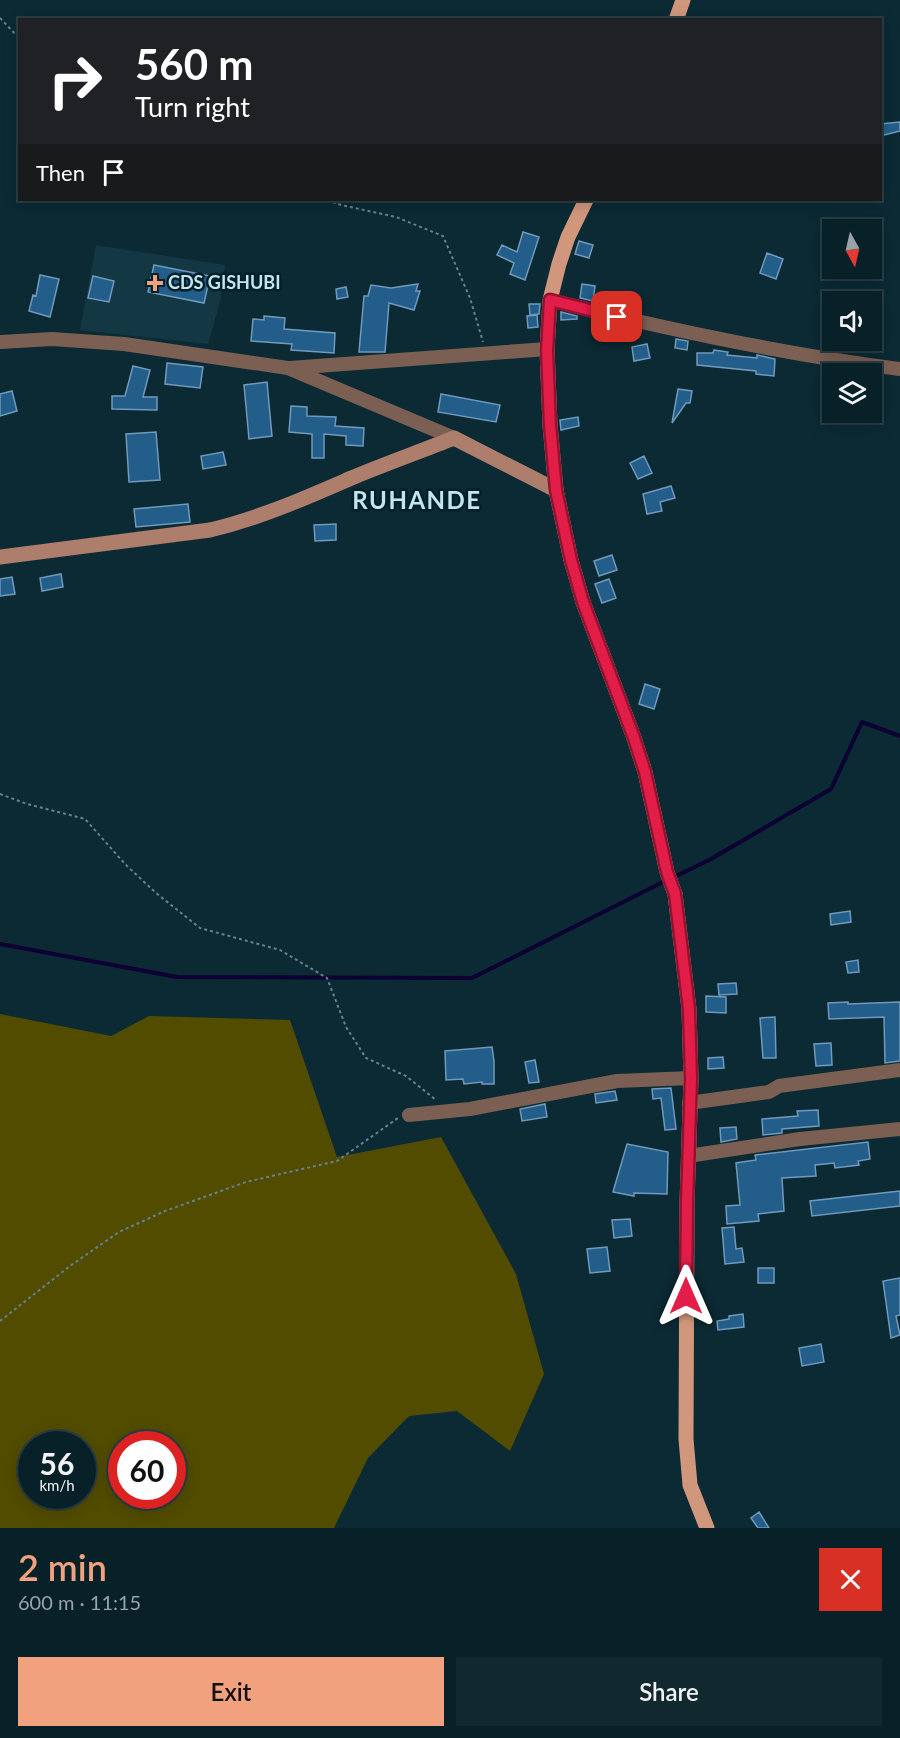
<!DOCTYPE html>
<meta charset="utf-8">
<style>
:root{--surface:#082027;--page:#11282f;--text:#f1f3f6;--muted:#98a3a7;--line:#293e44;--accent:#f1a17d}
body{margin:0;font-family:Lato,sans-serif;background:var(--page);color:var(--text);height:100vh;display:flex;flex-direction:column;font-size:22px;white-space:nowrap}
*{box-sizing:border-box;margin:0}
p{font-size:20px;color:var(--muted)}
.icon{flex:none;width:33px;height:33px;fill:none;stroke:currentColor;stroke-width:2;stroke-linecap:round;stroke-linejoin:round}
.map{position:relative;height:1528px;overflow:hidden}
.drawer{display:flex;flex-direction:column;background:var(--surface);flex:1}
.drawer>*{flex:none}
.hud{position:absolute;left:18px;top:18px;width:864px;height:183px;border-radius:0px;box-shadow:0 3px 15px #0003,0 0 0 2px var(--line);background:#202124;color:#fff;overflow:hidden}
.needle{width:39px;rotate:172deg}
.controls{position:absolute;left:822px;top:219px;display:grid;gap:12px}
.controls a{display:grid;place-items:center;width:60px;height:60px;border-radius:0px;background:var(--surface);box-shadow:0 3px 15px #0003,0 0 0 2px var(--line);font-size:30px}
.speed{position:absolute;left:18px;top:1431px;display:flex;gap:12px;font-size:30px;font-weight:700;text-align:center}
.speed>*{display:grid;place-content:center;width:78px;height:78px;border-radius:50%;background:var(--surface);box-shadow:0 3px 15px #0003,0 0 0 2px var(--line);line-height:1}
.speed small{font-size:15px;font-weight:400}
.speed .limit{border:9px solid #d22;background:#fff;color:#111}
.pin{position:absolute;display:grid;place-items:center;width:51px;height:51px;color:#fff;margin:-26px;border-radius:12px;box-shadow:0 3px 9px #0006}
.me{position:absolute;width:66px;margin:-33px;rotate:0deg;stroke-linejoin:round;filter:drop-shadow(0 0 4px #0008)}
.turn{display:flex;align-items:center;gap:21px;height:126px;padding:0 18px;font-size:27px}
.turn .icon{width:78px;height:78px;stroke-width:2.5}
.turn b{display:block;font-size:42px;line-height:51px}
.then{display:flex;align-items:center;height:57px;padding:0 18px;background:#0003;gap:12px;font-size:22px}
.round{display:grid;place-items:center;flex:none;width:63px;height:63px;border-radius:0px;background:var(--page)}
.head{display:flex;align-items:center;justify-content:space-between;height:102px;padding:0 18px}
h1{font-size:36px;font-weight:600;line-height:45px;color:var(--accent)}
.button{display:flex;gap:12px;margin-top:auto;padding:12px 18px}
.button a{flex:1;height:69px;border-radius:0px;background:var(--accent);color:#111;font-size:24px;font-weight:600;line-height:69px;text-align:center}
.button a+a{background:var(--page);color:var(--text)}
.map>svg:first-child{display:block}
</style>
<div class="map">
<svg width="900" height="1528" viewBox="0 0 900 1528">
<rect width="100%" height="100%" fill="#0b2a34"/>
<path fill="#133844" d="M96 245 225 265 220 302 208 344 80 330Z"/>
<path fill="#524c00" fill-rule="evenodd" d="M0 1014 111 1036 149 1016 290 1020 337 1157 441 1137 516 1274 544 1374 510 1451 457 1411 409 1416 368 1458 334 1528H0ZM32 1444H82V1496H32ZM122 1444H172V1496H122Z"/>
<g fill="none" stroke-linecap="round" stroke-linejoin="round">
<path stroke="#0d0033" stroke-width="4" d="M672 878 711 859 831 789 862 722 900 736
M0 944 177 977 472 978 665 881"/>
</g>
<path fill="#225e89" stroke="#7099bb" stroke-width="1.5" d="M900 122V131L880 136V124Z
M523 232 539 237 525 280 510 274 514 263 497 255 502 245 517 252Z
M579 241 593 245 589 258 575 254Z
M767 253 783 259 776 279 760 273Z
M154 265 210 276 204 303 148 292Z
M40 275 59 279 50 317 29 311 33 295 36 296Z
M93 276 114 281 109 302 88 298Z
M418 284 416 291H420L414 310 389 303 385 352H359L364 296H368L371 285 391 288Z
M582 284 595 286 593 301 580 298Z
M346 287 348 297 337 299 336 289Z
M529 304H540L539 314 530 315Z
M561 312 577 316V319L561 320Z
M537 315 538 327 528 328 527 316Z
M264 316 285 318 284 329 335 333 334 353 291 350 292 344 251 341 253 319 264 320Z
M676 339 688 341 687 350 675 348Z
M647 344 650 358 634 361 632 347Z
M714 350 728 352 727 355 757 358V355L775 359 774 376 756 374V371L697 365V353H713Z
M167 363 203 367 200 388 165 384Z
M133 366 150 370 143 397H157V410L112 409V396H125Z
M267 382 272 436 249 439 244 385Z
M678 389 692 391 690 403H686L672 423Z
M12 391 17 411 0 416V394Z
M441 394 500 405 496 422 438 412Z
M291 406 307 407V416L336 417 335 426 364 428 363 446 346 445V436L324 434V458H312V434L289 432Z
M578 417 579 426 561 430 560 420Z
M156 432 160 480 129 482 126 434Z
M223 452 226 465 203 469 201 456Z
M644 456 652 473 638 479 630 463Z
M671 486 675 498 660 502 662 511 647 514 643 494Z
M188 504 190 522 136 527 134 509Z
M336 524V540L315 541 314 525Z
M612 555 617 570 599 576 594 561Z
M61 574 63 587 42 591 40 578Z
M12 577 15 594 0 596V579Z
M609 579 616 598 602 603 595 584Z
M645 684 660 689 654 709 639 704Z
M850 911 851 922 831 925 830 914Z
M858 960 859 972 848 973 846 962Z
M736 983 737 994 719 995 718 984Z
M706 996 726 997V1013L706 1012Z
M848 1002V1004L900 1002V1061L885 1063 884 1017 829 1019 828 1003Z
M775 1017 776 1058H763L760 1018Z
M831 1043 832 1065 816 1066 814 1044Z
M492 1047 494 1061V1084H482V1082L464 1084 463 1079 446 1080 445 1051Z
M723 1057 724 1068 708 1069V1058Z
M535 1060 539 1082 529 1083 525 1062Z
M671 1088 676 1129 665 1130 661 1098 653 1099 652 1089Z
M615 1091 617 1100 596 1103 595 1094Z
M545 1104 547 1117 522 1121 520 1109Z
M818 1110 819 1126 782 1129V1133L763 1135 762 1119 798 1116 797 1111Z
M736 1127 737 1139 721 1142 720 1128Z
M868 1142 870 1159 858 1161 859 1165 835 1168 834 1163 815 1165 816 1176 782 1178 784 1211 758 1214 759 1221 727 1224 726 1206 740 1205 736 1163 756 1160 755 1155Z
M627 1144 668 1152 667 1194 634 1193V1196L613 1192Z
M900 1191V1206L812 1216 810 1201Z
M630 1219 632 1236 614 1238 612 1220Z
M734 1227 736 1249 742 1248 744 1262 725 1264 722 1228Z
M607 1247 610 1271 590 1273 587 1249Z
M758 1268H774V1283H758Z
M900 1278V1315L896 1316 900 1335 891 1338 883 1281Z
M743 1314 744 1327 718 1330 717 1321 729 1319V1316Z
M821 1344 824 1362 802 1366 799 1348Z
M759 1512 769 1528H758L751 1518Z"/>
<g fill="none" stroke-linecap="round" stroke-linejoin="round">
<path stroke="#65838d" stroke-width="2" stroke-dasharray="3 3" stroke-linecap="butt" d="M0 18 20 39
M327 200 341 205 396 217 443 236 470 298 483 342
M0 794 27 804 85 819 126 865 156 893 200 928 280 950 327 978 346 1027 366 1058 406 1076 436 1100
M0 1321 70 1266 119 1232 165 1211 246 1182 337 1161 398 1118"/>
<path stroke="#7b5f52" stroke-width="14" d="M550 300C665 329 782 354 900 369
M0 342 52 339 124 344 288 368 454 438
M290 368 547 349
M689 1103 769 1092 779 1086 900 1070
M409 1115 470 1109 617 1081 691 1078
M688 1156 800 1139 900 1129"/>
<path stroke="#ac7e6b" stroke-width="15" d="M0 557 210 530C260 518 303 499 349 479 384 464 419 452 454 438L556 490"/>
<path stroke="#d1977d" stroke-width="15" d="M676 20 683 0
M586 200 568 237 559 264 550 300 547 349 550 425 556 490 571 560 583 602 634 738 645 772 667 872 675 894 689 1009 691 1078 687 1203 686 1439 690 1485 707 1528"/>
</g>
<g fill="none" stroke-linecap="round" stroke-linejoin="round">
<defs>
<path id="route" d="M617 317 550 300 547 350 550 425 556 490 571 560 583 602 634 738 645 772 667 872 675 894 689 1009 691 1078 687 1203 686 1296"/>
</defs>
<use href="#route" stroke="#92132f" stroke-width="15"/>
<use href="#route" stroke="#e11d48" stroke-width="10"/>
</g>
<path fill="#f1a17d" stroke="#01202a" stroke-width="2" d="M152 274h6v6h6v6h-6v6h-6v-6h-6v-6h6z"/>
<g text-anchor="middle" stroke-width="5" stroke-linejoin="round" paint-order="stroke">
<g font-size="18" font-weight="bold" fill="#c6e3ee" stroke="#01202a" text-anchor="start">
<text x="168" y="289">CDS GISHUBI</text>
</g>
<g font-size="24" font-weight="bold" letter-spacing="1.5" fill="#c6e3ee" stroke="#01202a">
<text x="417" y="509">RUHANDE</text>
</g>
</g>
</svg>
<div class="controls">
<a><svg class="needle" viewBox="-14 -14 28 28"><path d="M0-13l5 13h-10z" fill="#e53935"/><path d="M0 13l5-13h-10z" fill="#98a3a7"/></svg></a>
<a><svg class="icon" aria-label="sound" viewBox="0 0 24 24"><path d="M4 9h4l5-4v14l-5-4H4zM17 9q2 3 0 6"/></svg></a>
<a><svg class="icon" aria-label="layers" viewBox="0 0 24 24"><path d="M12 4l9 5-9 5-9-5zM3 14l9 5 9-5"/></svg></a>
</div>
<div class="speed"><div>56<small>km/h</small></div><div class="limit">60</div></div>
<div class="pin" style="left:617px;top:317px;background:#d93025"><svg class="icon" aria-label="arrive" viewBox="0 0 24 24"><path d="M6 21V4h12l-3 4 3 4H6"/></svg></div>
<svg class="me" style="left:686px;top:1296px" viewBox="-20 -20 40 40"><path d="M0-17L14 15 0 8-14 15z" fill="#e11d48" stroke="#fff" stroke-width="4"/></svg>
<div class="hud">
<div class="turn"><svg class="icon" aria-label="right" viewBox="0 0 24 24"><path d="M7 20v-9h11M14 6l5 5-5 5"/></svg><div><b>560 m</b>Turn right</div></div>
<div class="then">Then<svg class="icon" aria-label="arrive" viewBox="0 0 24 24"><path d="M6 21V4h12l-3 4 3 4H6"/></svg></div>
</div>
</div>
<section class="drawer">
<div class="head"><div><h1>2 min</h1><p>600 m · 11:15</p></div><a class="round" style="background:#d93025;color:#fff"><svg class="icon" aria-label="close" viewBox="0 0 24 24"><path d="M6 6l12 12M18 6L6 18"/></svg></a></div>
<div class="button"><a>Exit</a><a>Share</a></div>
</section>
